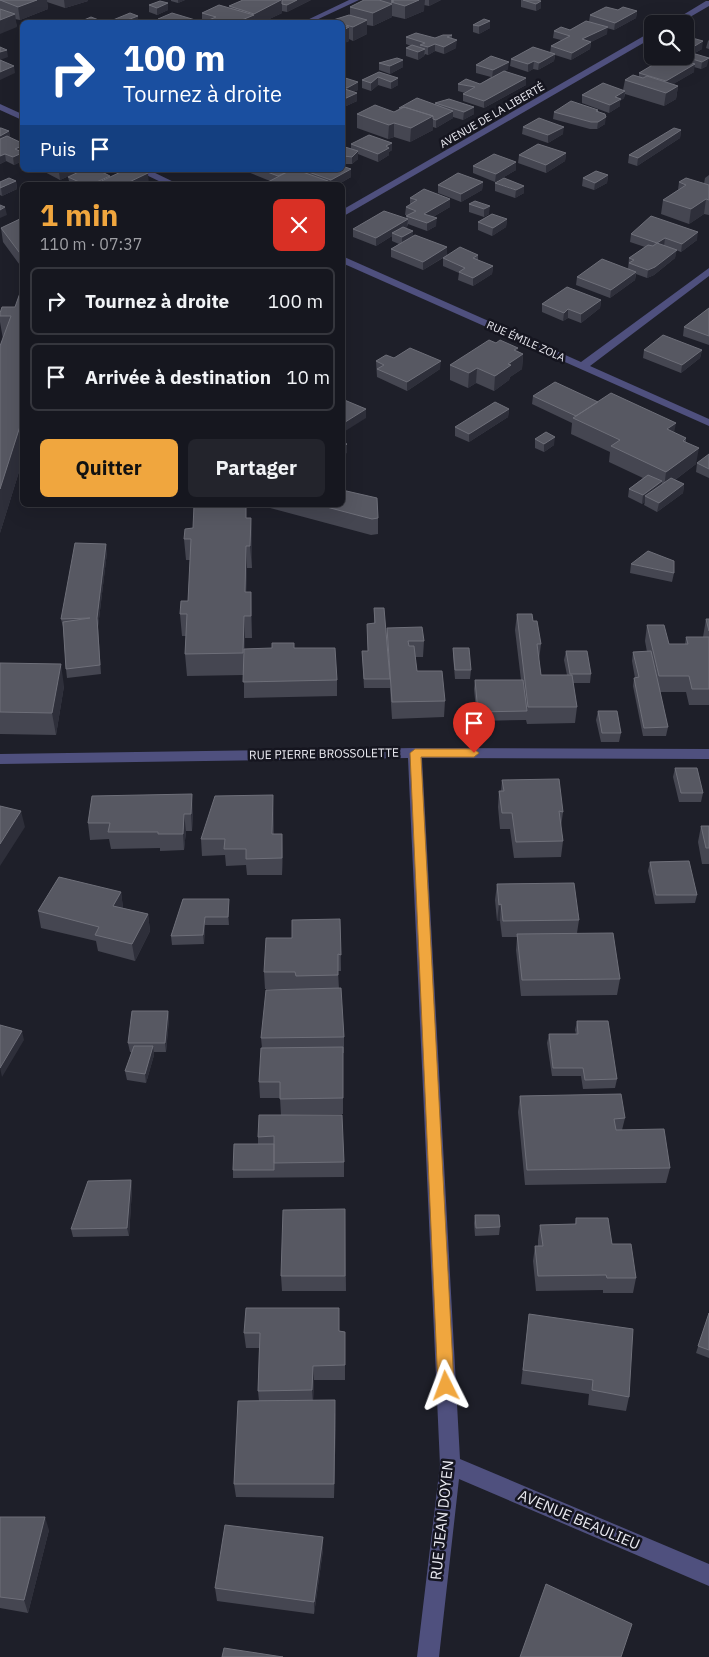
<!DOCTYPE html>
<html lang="fr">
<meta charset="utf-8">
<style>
:root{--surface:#16171f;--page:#23242c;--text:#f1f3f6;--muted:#9e9fa4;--line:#35363d;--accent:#f0a63e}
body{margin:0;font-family:"IBM Plex Sans",sans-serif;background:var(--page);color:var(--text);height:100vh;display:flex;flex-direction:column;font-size:19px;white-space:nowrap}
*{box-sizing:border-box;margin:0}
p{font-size:16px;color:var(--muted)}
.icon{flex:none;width:28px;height:28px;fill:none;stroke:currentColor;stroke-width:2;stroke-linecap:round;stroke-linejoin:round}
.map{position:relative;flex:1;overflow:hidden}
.panel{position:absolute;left:20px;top:182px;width:325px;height:325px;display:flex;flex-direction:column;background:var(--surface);border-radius:8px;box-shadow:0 5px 20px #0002,0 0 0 1px var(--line)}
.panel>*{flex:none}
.top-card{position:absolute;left:20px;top:20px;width:325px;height:152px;border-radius:8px;box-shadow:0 5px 20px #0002,0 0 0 1px var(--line);background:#1a4fa0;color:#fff;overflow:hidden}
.controls{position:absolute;left:644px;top:15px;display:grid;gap:10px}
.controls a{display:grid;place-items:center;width:50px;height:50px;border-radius:8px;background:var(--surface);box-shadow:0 5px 20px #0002,0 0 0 1px var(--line);font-size:25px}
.pin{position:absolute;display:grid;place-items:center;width:42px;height:42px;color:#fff;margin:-51px -21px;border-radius:50% 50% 50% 0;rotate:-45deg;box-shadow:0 0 5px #0007}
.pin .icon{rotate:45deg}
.me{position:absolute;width:55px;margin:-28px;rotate:357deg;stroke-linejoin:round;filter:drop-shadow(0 0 4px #0008)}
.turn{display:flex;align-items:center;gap:18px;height:105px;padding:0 20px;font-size:22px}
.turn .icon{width:65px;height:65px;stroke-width:2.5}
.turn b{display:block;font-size:35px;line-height:42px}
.then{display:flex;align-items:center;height:48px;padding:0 20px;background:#0003;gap:10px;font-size:19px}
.round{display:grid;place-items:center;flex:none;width:52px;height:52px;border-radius:8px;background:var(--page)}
.head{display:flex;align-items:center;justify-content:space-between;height:85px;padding:0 20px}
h1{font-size:30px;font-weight:700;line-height:38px;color:var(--accent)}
.button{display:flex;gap:10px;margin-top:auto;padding:10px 20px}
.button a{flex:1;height:58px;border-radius:8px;background:var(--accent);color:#111;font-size:20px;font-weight:700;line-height:58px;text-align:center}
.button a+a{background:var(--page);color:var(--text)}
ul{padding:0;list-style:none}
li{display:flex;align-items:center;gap:15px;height:68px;margin:0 10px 8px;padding:0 10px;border:2px solid var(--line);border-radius:8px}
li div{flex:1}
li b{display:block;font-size:19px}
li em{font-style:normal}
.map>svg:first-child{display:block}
</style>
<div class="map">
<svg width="709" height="1657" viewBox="0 0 709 1657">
<rect width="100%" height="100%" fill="#1e1f29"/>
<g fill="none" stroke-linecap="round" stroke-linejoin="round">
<path fill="#4f507e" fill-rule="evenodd" d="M349 0H359L312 22H303Z
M706 1H709V6L678 24H668Z
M649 33H652V38L342 217V210Z
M0 104 22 114V120L0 110Z
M136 170H149L180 185H167Z
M342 256 581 362 709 268V276L590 366 709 419V426L342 263Z
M415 748 709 749V759L422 758 460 1459 709 1564V1586L459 1479 439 1657H417L440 1465 408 758 0 764V754Z"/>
</g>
<path fill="#454651" d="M0 0H88V1L65 8 47 2 48 9 20 20 15 19 17 27 0 9Z
M171 0H185L178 3 171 1Z
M311 0 287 12 282 11V13L263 22H202V13L230 8 229 6Z
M364 0H441L429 6 424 5V11L405 19 392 16V17L373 26 367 25V34L353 41 349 39V41L342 44V22H326H330V21L350 15V7Z
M521 0H537L541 8 536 11 521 7Z
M149 5 168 10 157 15 149 12Z
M618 10 637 11 636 18 614 30 607 28V34L591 42 590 49 571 60 555 55 554 61 538 70 533 69 528 72 510 66 511 59 550 53 551 46 561 40 553 38 554 31 570 30 589 22 590 15Z
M158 19 202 22H158Z
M490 21V28L479 34 473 32V25Z
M452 35V39L456 48 444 54 435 51 428 55 425 54 424 56 418 60 406 56V48L411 46 406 44V37L435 38Z
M685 36 702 49 693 54 707 66 701 69 694 67V72L673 84 678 86 676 99 664 106 625 94 624 98 620 101V106L609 113 582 103V95L623 90 625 80 639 77V73L657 63 658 59 685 61 686 57 684 56H685Z
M709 40V49L706 48 708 41Z
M379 63 403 67 390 74 379 70Z
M476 65 508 69 505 71 526 85 484 108 463 101V94L465 93 458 91V84H480L491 77 476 73Z
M379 72 398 85 391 89 378 85 371 91 362 88V80Z
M22 76V86L20 84 19 77Z
M342 77 358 90 353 92 357 101 342 108Z
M435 103 474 114 463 120 453 117V118L436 128 433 127V130L410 142 394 137 388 139 357 128V114L394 112 399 109V108L435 104Z
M598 110V111L605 124 597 129H590L553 119 554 112Z
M523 127 563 134 548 143 522 134Z
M0 128 9 131 10 138 22 143V161L14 165 6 161 0 164Z
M681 130 680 138 637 166 628 163 629 155Z
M392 143V150L389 152V155L378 162 358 154V159L352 164H345L342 165V149H351V144Z
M566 153 565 161 546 173 518 163 519 155Z
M473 166 516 170 495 182 473 173Z
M41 170H82L60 180Z
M209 170H222L216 173Z
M243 170H299L303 172V170L351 177 337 185H266V183L270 181Z
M608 175 607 183 594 190 582 186 583 178Z
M709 175V215L704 214 689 224 661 214 663 200 678 190 679 182 704 184 705 178Z
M110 176V177L149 185H70L68 177Z
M16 181 17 189 2 196 0 195V182Z
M483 182 482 190 461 202 438 193V185Z
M495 183 524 193 515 198 495 191Z
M410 198 450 207 433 217 436 226 427 231 408 224 407 227 406 228 413 236 447 247V255H478V260L493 266 492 274 473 286 458 280 459 273 443 266V258L423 270 391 257V249L399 244 392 241V236L376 246 353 237V229L406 219 407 215H405L406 207 410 205Z
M475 201 489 214 484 217 469 212V204Z
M22 218V268L3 242 1 228Z
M507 219 506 227 492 236 478 230V222Z
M631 234 697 240 681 252 676 250 675 258 654 275 647 278 636 274 635 280 610 298 576 285 577 277 628 269 629 258 645 247 630 242Z
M601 300 600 308 581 323 568 318 563 321 542 312V304Z
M15 307 22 462 0 533V346L3 339 0 322V313Z
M709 308V345L683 336 684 327Z
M644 350H702L700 358 681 373 643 358Z
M518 351 523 354 522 369 510 377 509 380 494 391 476 383 468 388 450 380V365Z
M394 358 440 369 407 391 377 377 376 361Z
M533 396 598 402 686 438V442L696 464 675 480 684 484 683 493 657 512 644 505 645 502 642 504 628 497 629 489 643 478 609 462 610 452 571 434 572 423 532 404Z
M509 409 508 417 469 442 455 436V427Z
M535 439 554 445 544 452 535 448Z
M709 454V478L696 472 697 463Z
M259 505H342L378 518V534L371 535Z
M247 518H251L252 539V568H247L246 592 252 614V638H245V649L294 648 337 680V696L244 698V675L187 676 185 654 186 636H182L180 614 188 601 190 560H186L184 539 193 528Z
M107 552 98 627 101 674 67 678 66 669 63 627 61 619Z
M631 564 674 573 672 582 630 573Z
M374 608 386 636 387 628 424 641 423 657H415L417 671 445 701 444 717 392 719 390 688H364L362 651H368L367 624 374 623Z
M517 614 541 644 539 660 541 675H567L564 660 566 651 591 674 590 683H573L577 707 575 723 527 724 526 720 477 721 474 689 475 680H521L515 630Z
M706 619H709V705H689L686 692H660L668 727 666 736H643L633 686 634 678H635L632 661 633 652H647L645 641 647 625 669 644H685L686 637H703Z
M453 648 471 670 470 679H455L453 656Z
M0 663 64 686 56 735 0 734Z
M598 711 621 733 619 742H601L596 720Z
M675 768 703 793 701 802H679L673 777Z
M502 780 563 812 561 827 563 841 561 857 514 858 510 829H500L498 807 499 791H501Z
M193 811 192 831H186L184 850 160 851V848L111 849 109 839 90 840 88 823Z
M274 811V834L283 851 282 875H247L246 865 226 866 225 855 202 856 201 839Z
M701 826H709V864H702L698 842Z
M650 862 697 895 695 903 655 904 648 871Z
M497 884 579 920 577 933 620 979 617 995 521 996 516 950 517 937H502L500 921H497L495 900Z
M121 892 123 908 148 914 150 931 135 961 98 951 96 941 41 928 38 911Z
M183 899 229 908V925H205L204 944 172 945 171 936Z
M340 919 341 971H338L339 989 344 1037V1053H343V1114L281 1115 344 1162V1177L233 1178V1170L258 1144V1137L281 1115 280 1098H260L259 1082 262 1048 261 1038 296 990V989H265L264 972 292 938Z
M168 1011 169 1019 166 1052H154V1055L146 1083 127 1080 125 1071 132 1052H130L128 1043Z
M577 1021 617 1079 615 1088 583 1089 581 1076H552L547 1043 549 1034H576L575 1030Z
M520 1096 625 1118 622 1130 670 1168 666 1183 525 1185 518 1112Z
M131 1180 132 1189 129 1236 73 1237 71 1229Z
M345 1209 346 1291H282L281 1276Z
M475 1215 500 1227 499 1235 475 1236 474 1223Z
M576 1218 612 1244 636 1278 633 1293H603V1290L536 1291 533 1261 535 1246H538V1240L540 1225 575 1224Z
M709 1313V1358L696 1353Z
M529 1314 629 1397 626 1411 588 1405 589 1394 521 1384Z
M339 1331 345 1332V1380H314L313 1401 336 1414 334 1498 236 1497 234 1484 259 1401 258 1391 259 1348H246L244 1333Z
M0 1517 49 1530 28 1613 0 1608Z
M323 1550 314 1614 217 1601 215 1588Z"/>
<path fill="#2e2f3a" d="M37 0H47L48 9 20 20 18 7Z
M64 0H88V1L65 8Z
M178 0H185L178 3Z
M281 0H282V13L263 22H255L254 14Z
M297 0H311L287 12V5Z
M419 0H425L424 11 405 19V6Z
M429 0H441L429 6Z
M541 1V8L536 11V4Z
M168 3V10L157 15V8Z
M392 4V17L373 26V13Z
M637 11 636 18 614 30 615 23Z
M15 14 17 27 0 34V20Z
M254 15 255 22H237Z
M138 16V22H122Z
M367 20V34L353 41V27Z
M490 21V28L479 34V26Z
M349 27V41L342 44V31Z
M608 27 607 34 591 42 590 49 571 60 572 53 582 39Z
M457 40 456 48 444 54V47Z
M703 41 702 49 687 57 688 50Z
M435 44V51L428 55V47Z
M425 49 424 56 418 60V52Z
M7 50 8 57 0 60V52Z
M555 54 554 61 538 70 539 63Z
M709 58 707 66 701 69 702 62Z
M403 60V67L390 74V66Z
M534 61 533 69 528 72V64Z
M509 62 508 69 492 78 493 70Z
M695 64 694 72 665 89 666 81Z
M14 66 15 73 0 80V72Z
M378 77V85L371 91V83Z
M398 78V85L391 89V82Z
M526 78V85L484 108V101Z
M358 82V90L347 95V88Z
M678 86 676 99 664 106 666 93Z
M625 91 624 98 620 101V106L609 113 610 105 615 97Z
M357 93V101L342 108V100Z
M474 107V114L463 120 464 112Z
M453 111V118L436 128V120Z
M433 116V130L410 142 411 128Z
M606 117 605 124 597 129 598 122Z
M394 123V137L388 139 389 125Z
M564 127 563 134 548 143V135Z
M681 130 680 138 637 166 638 158Z
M9 131 10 139 0 144V136Z
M392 143V150L389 152V155L378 162V154L386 146Z
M22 146V161L14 165 13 157 15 149Z
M358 151V159L352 164V157Z
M566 153 565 161 546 173V165Z
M5 154 6 161 0 164V156Z
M344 156 345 164 342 165V157Z
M516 162V170L495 182 496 174Z
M351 169V177L337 185H331V180Z
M64 170H82L60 180 59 172Z
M216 170H222L216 173Z
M148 173 149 185H123Z
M608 175 607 183 594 190 595 183Z
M110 176 111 183 107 185H90Z
M16 181 17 189 2 196 1 188Z
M328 181V185H321Z
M483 182 482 190 461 202V194Z
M524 186V193L515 198 516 190Z
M450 199V207L424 222V214Z
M706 199 704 214 689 224 691 209Z
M490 206 489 214 484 217V209Z
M5 207 7 215 0 218V210Z
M437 218 436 226 427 231V223Z
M408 219 407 227 395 234 392 233V236L376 246V238Z
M507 219 506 227 492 236 493 228Z
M413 231V239L402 245V237Z
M698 232 697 240 681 252 682 244Z
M665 238 664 246 657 243Z
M447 247V255L423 270V262Z
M677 250 675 258 654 275 647 278 648 270Z
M493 266 492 274 473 286V278Z
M636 272 635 280 610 298 611 290Z
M601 300 600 308 581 323V314Z
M568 309V318L563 321 564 313Z
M518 348 517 357 523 354 522 369 510 377 509 380 494 391 495 376 508 364 514 350Z
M702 350 700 358 681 373 682 365Z
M441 361 440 369 407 391V382Z
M477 368 476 383 468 388 469 373Z
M366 409V418L342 433V424Z
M509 409 508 417 469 442V434Z
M22 420V462L0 533V489Z
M676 423 673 439 667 429Z
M555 437 554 445 544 452V444Z
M347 444V453L342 456V448Z
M699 448 696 464 664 488 666 472Z
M662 481 661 490 645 496V502L642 504 643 495Z
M684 484 683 493 657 512 659 503Z
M251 518 252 539V568L250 546Z
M106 544 107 552 98 627 101 674 97 618Z
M246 546 247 568 246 614 245 592Z
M251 592 252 614V638L251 616Z
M244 616 245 638V675L243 653Z
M61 664 64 686 56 735 52 713Z
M192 794 193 811 192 831 191 814Z
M273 795 274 811 273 851 272 834Z
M21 811 25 827 0 866V844Z
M184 814 186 831 184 850 183 834Z
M282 834 283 851 282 875Z
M121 892 123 908 113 906Z
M229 899V925L228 917Z
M501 904 500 921H497L499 905Z
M148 914 150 931 135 961 132 944Z
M205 917V925L204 944 203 935Z
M168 1011 169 1019 166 1052 165 1043Z
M22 1031 24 1040 2 1077 0 1068Z
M153 1046 154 1055 146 1083 145 1074Z
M131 1180 132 1189 129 1236 127 1228Z
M313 1366 314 1380 313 1404 312 1390Z
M335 1400 336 1414 334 1498V1484Z
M45 1517 49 1530 28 1613 24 1600Z
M323 1537V1550L314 1614V1602Z"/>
<path fill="#575862" stroke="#6e6f79" d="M0 0H37L18 7Z
M243 0H281L254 14 229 6Z
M282 0H297L287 5 282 4Z
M364 0H379L392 4 373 13 350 7Z
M391 0H419L405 6 391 2 394 1Z
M523 0H537L541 1 536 4Z
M160 1 168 3 157 8 149 5Z
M219 5 254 15 237 22H204L216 17 202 13Z
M606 7 618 10 623 7 637 11 615 23 590 15Z
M0 9 15 14 0 20Z
M130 13 138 16 122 22H119L113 20Z
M172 13 202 22H169L158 19Z
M349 15 367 20 353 27 342 24V22H337L330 21Z
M91 17 104 22H91L84 20Z
M484 19 490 21 479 26 473 25Z
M586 21 608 27 582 39 591 42 572 53 551 46 570 36 554 31 561 27 570 30Z
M342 26 349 27 342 31Z
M416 33 435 38 443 35H452L447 37 457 40 444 47 435 44 428 47 420 45 425 43 406 37Z
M685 36 703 41 688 50 685 49Z
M412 45 425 49 418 52 406 48Z
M0 47 7 50 0 52Z
M533 47 555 54 539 63 534 61 528 64 511 59Z
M692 53 709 58 702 62 686 57Z
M491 56 509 62 493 70 476 65Z
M668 56 695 64 666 81 639 73 661 60 658 59Z
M397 58 403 60 390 66 379 63Z
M0 60 14 66 0 72Z
M504 71 526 78 484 101 463 94 475 87 458 84 466 79 480 84Z
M379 72 398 78 391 82 378 77 371 83 362 80Z
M633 75 643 78 647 76 678 86 666 93 625 80Z
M342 77 358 82 347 88 342 86Z
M603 83 625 91 615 97 621 99 610 105 582 95Z
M345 89 357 93 342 100V90Z
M417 98 453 111 436 120 433 119V116L404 107 401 108H399Z
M449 99 474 107 464 112 435 103Z
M571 101 598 110 596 111 605 114 606 117 598 122H591L554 112Z
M375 105 394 112 404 107 433 116 411 128 394 123 389 125 357 114Z
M539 118 564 127 548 135 523 127Z
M0 128H1L9 131 0 136Z
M674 128 681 130 638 158 629 155Z
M369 135 392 143 386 146 389 148 378 154 351 144Z
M7 136 22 143V146L15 149 22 152V153L13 157 5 154 0 156V139Z
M538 144 566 153 546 165 519 155Z
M345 147 358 151 352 157 344 156 342 157V149Z
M494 154 516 162 496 174 473 166Z
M342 166 351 169 331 180 303 170H342Z
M55 170H64L59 172Z
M83 170H98L110 176 90 185H86L68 177Z
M125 170H141L148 173 123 185H93Z
M262 170H291L278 176Z
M291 170H297L328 181 321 185H271L266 183Z
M596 171 608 175 595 183 583 178Z
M458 173 483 182 461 194 438 185Z
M9 178 16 181 0 188V182Z
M504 178 524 186 516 190 495 183Z
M686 178 709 185V200L706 199 691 209 663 200 686 185 679 182Z
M424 189 450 199 424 214 437 218 427 223 406 216 416 211 406 207 417 200 410 198Z
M475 201 490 206 484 209 469 204Z
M0 205 5 207 0 210Z
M384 211 408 219 376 238 353 229Z
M492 214 507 219 493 228 478 222Z
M651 216 698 232 682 244 665 238 657 243 631 234Z
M22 218V256L1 228Z
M403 227 413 231 402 237 392 233Z
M415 235 447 247 423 262 391 249Z
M657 243 677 250 655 267 648 270 629 263 634 260 629 258 648 245 653 246Z
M460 247 478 255 473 258 493 266 473 278 459 272 465 268 443 258Z
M602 259 636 272 611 290 577 277Z
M567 287 601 300 581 314 568 309 564 313 542 304Z
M20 293H22V420L0 489V346L11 316H0V313L2 307H15Z
M709 308V336L684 327Z
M663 335 702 350 682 365 644 350Z
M489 340 496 343 500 340 518 348 514 350 523 354 508 364 511 365 495 376 477 368 469 373 450 365Z
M410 348 441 361 407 382 377 369 384 365 376 361 386 355 394 358Z
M555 382 598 402 576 416 533 396Z
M611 393 676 423 667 429 686 438 683 441 699 448 666 472 611 446 620 440 573 418Z
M342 399 366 409 342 424Z
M495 402 509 409 469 434 455 427Z
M546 432 555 437 544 444 535 439Z
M342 442 347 444 342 448Z
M709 454V469L697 463Z
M648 475 662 481 643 495 629 489Z
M671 478 684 484 659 503 645 496Z
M342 490 377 498 378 518 372 519 319 505H342Z
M194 505H246V518H251L250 546H246L245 592H251V616H244L243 653 185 654 187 614H180L181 601H188L191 539H184L185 529 193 528Z
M75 543 106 544 97 618 100 665 66 669 63 622 90 618 61 619Z
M648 551 674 561V573L631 564Z
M374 608H384L390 679H364L362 651H368L367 624 375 623Z
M517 614H532L533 621H537L541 644H537L541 675H572L577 707H528Z
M706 619H709V631Z
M647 625H664L669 644H688L686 637H709V689H692L689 676H659Z
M422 627 424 641H408L409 646H414L417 671H442L445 701 392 702 387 628Z
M272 643H294V648H335L337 680 243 682 244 649 272 648Z
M453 648H469L471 670H455Z
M566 651H587L591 674H570Z
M651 651 668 727 644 728 634 678 639 677 633 652Z
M0 663 61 664 52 713 0 712Z
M475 680H523L527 711 478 712Z
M598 711H617L621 733H602Z
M675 768H697L703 793H681Z
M559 779 563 812 559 811 563 841 516 842 512 813H502L499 791H504L502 780Z
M192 794 191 814H184L183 834H158V832H108L110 823H88L92 796Z
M273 795 272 834H282V858L246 859V849H224L225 839H201L215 796Z
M0 806 21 811 0 844Z
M701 826H709V848H706Z
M689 861 697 895H656L650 862Z
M59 877 121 892 113 906 148 914 132 944 95 935 99 927 38 911Z
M574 883 579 920 503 921 501 904 499 905 497 884Z
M183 899H229L228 917H205L203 935 171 936Z
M340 919 341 955 338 954V975L296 976 295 972H264L266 938H292V920Z
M613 933 620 979 522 980 517 934Z
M341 988 344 1037 261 1038 266 990Z
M132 1011H168L165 1043H128Z
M577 1021H608L617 1079 585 1080 583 1068H553L549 1034H578Z
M0 1025 22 1031 0 1068Z
M134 1046H153L145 1074 125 1071Z
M343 1047V1098L280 1099V1082H259L261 1048Z
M621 1094 625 1118 614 1119 616 1130 664 1129 670 1168 527 1170 520 1096Z
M259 1115H342L344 1162 274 1163V1136L258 1137Z
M234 1144H274V1170H233Z
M131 1180 127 1228 71 1229 88 1181Z
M345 1209V1276H281L283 1210Z
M475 1215H499L500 1227 476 1228Z
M576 1218H608L612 1244H631L636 1278H607L606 1275 538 1276 535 1246H543L540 1225 576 1224Z
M246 1308H339V1331L345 1332V1365L313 1366 312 1390 258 1391 260 1333H244Z
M709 1313V1350L698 1346Z
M529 1314 633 1329 629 1397 592 1390 593 1380 523 1370Z
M335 1400 334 1484H234L238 1401Z
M0 1517H45L24 1600 0 1597Z
M225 1525 323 1537 314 1602 215 1588Z
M546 1584 632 1624 621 1657H520Z
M224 1648 283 1657H222Z"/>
<path fill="#f0a63e" stroke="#9c6c28" d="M415 749H474L479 753 474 757H421L454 1386 451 1391 446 1393 441 1391 438 1386 410 753Z"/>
<g text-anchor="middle" stroke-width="5" stroke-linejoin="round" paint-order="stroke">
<g font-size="11" fill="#eaeaf1" stroke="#15151f">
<text transform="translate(492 115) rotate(-30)" y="4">AVENUE DE LA LIBERTÉ</text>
<text transform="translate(526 341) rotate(24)" y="4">RUE ÉMILE ZOLA</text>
</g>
<g font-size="12" fill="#eaeaf1" stroke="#15151f">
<text transform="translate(324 754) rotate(-1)" y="4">RUE PIERRE BROSSOLETTE</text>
</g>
<g font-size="15" fill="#eaeaf1" stroke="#15151f">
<text transform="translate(442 1520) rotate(-84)" y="5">RUE JEAN DOYEN</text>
<text transform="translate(579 1520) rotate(23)" y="5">AVENUE BEAULIEU</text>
</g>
</g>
</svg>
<div class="controls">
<a><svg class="icon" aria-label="search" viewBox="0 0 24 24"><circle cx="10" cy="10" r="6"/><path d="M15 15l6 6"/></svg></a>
</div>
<div class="pin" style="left:474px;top:753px;background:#d93025"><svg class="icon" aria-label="arrive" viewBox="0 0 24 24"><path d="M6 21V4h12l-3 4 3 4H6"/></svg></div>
<svg class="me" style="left:446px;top:1386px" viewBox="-20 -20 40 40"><path d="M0-17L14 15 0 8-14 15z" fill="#f0a63e" stroke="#fff" stroke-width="4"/></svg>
<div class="top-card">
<div class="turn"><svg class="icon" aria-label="right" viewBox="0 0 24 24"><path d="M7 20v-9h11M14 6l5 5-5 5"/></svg><div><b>100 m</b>Tournez à droite</div></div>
<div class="then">Puis<svg class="icon" aria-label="arrive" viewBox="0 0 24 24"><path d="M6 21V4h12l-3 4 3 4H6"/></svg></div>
</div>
<section class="panel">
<div class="head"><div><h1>1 min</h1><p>110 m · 07:37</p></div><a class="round" style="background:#d93025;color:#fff"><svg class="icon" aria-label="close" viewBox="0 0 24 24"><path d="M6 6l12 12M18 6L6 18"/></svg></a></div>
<ul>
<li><svg class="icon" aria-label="right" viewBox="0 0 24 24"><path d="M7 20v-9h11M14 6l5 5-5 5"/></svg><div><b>Tournez à droite</b></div><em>100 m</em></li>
<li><svg class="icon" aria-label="arrive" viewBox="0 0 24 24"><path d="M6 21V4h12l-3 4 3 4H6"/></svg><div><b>Arrivée à destination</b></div><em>10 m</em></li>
</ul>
<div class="button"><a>Quitter</a><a>Partager</a></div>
</section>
</div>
